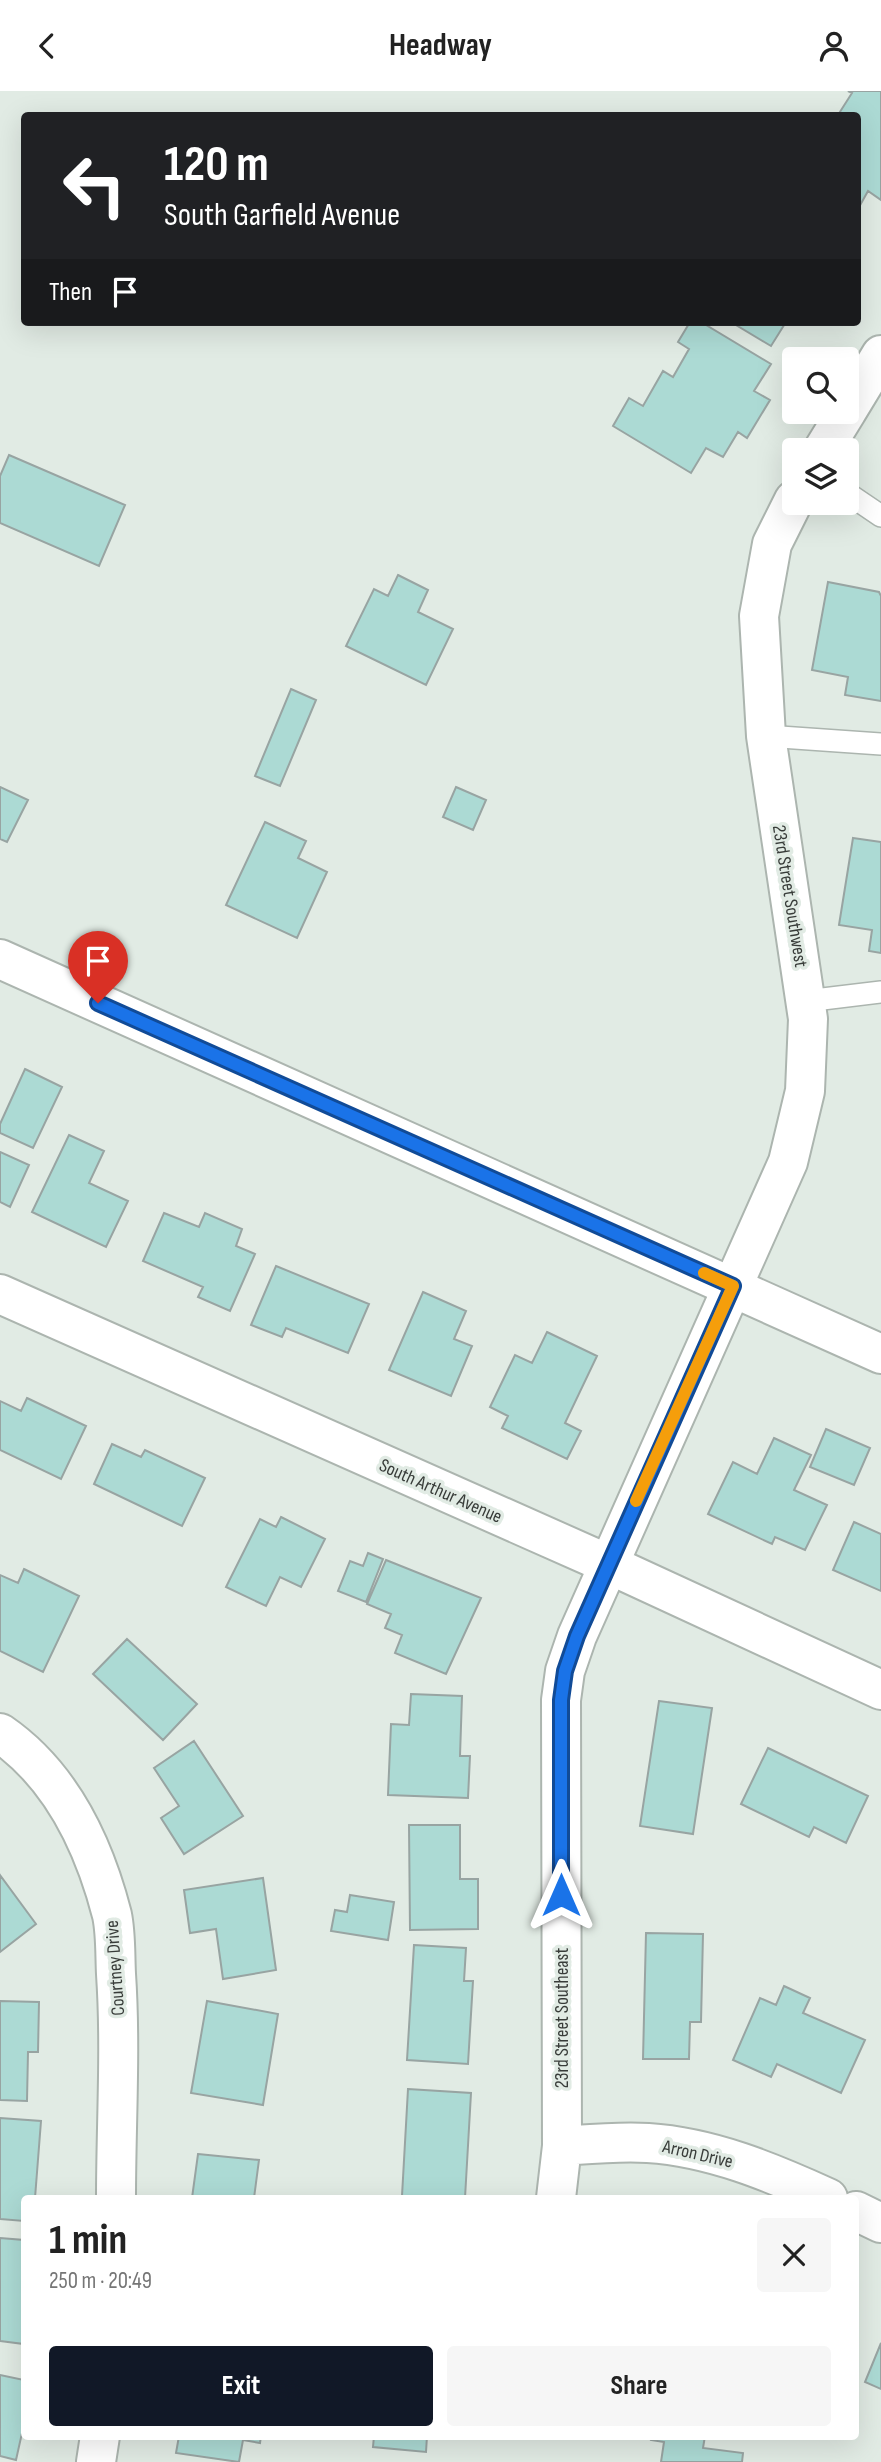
<!DOCTYPE html>
<meta charset="utf-8">
<style>
:root{--surface:#fff;--page:#f6f6f6;--text:#222;--muted:#767676;--accent:#111827}
body{margin:0;font-family:"Sofia Sans Condensed",sans-serif;background:var(--page);color:var(--text);height:100vh;display:flex;flex-direction:column;font-size:26px;white-space:nowrap}
*{box-sizing:border-box;margin:0}
p{font-size:23px;color:var(--muted)}
.icon{flex:none;width:38px;height:38px;fill:none;stroke:currentColor;stroke-width:2;stroke-linecap:round;stroke-linejoin:round}
.map{position:relative;flex:1;overflow:hidden}
.sheet{position:absolute;left:21px;top:2104px;width:838px;height:245px;display:flex;flex-direction:column;background:var(--surface);border-radius:7px;box-shadow:0 7px 28px #0002}
.sheet>*{flex:none}
.banner{position:absolute;left:21px;top:21px;width:840px;height:214px;border-radius:7px;box-shadow:0 7px 28px #0002;background:#202124;color:#fff;overflow:hidden}
.fabs{position:absolute;left:782px;top:256px;display:grid;gap:14px}
.fabs a{display:grid;place-items:center;width:77px;height:77px;border-radius:7px;background:var(--surface);box-shadow:0 7px 28px #0002;font-size:35px}
.pin{position:absolute;display:grid;place-items:center;width:60px;height:60px;color:#fff;margin:-72px -30px;border-radius:50% 50% 50% 0;rotate:-45deg;box-shadow:0 0 7px #0007}
.pin .icon{rotate:45deg}
.me{position:absolute;width:77px;margin:-38px;rotate:0deg;stroke-linejoin:round;filter:drop-shadow(0 0 5px #0008)}
.turn{display:flex;align-items:center;gap:24px;height:147px;padding:0 28px;font-size:32px}
.turn .icon{width:91px;height:91px;stroke-width:2.5}
.turn b{display:block;font-size:49px;line-height:60px}
.then{display:flex;align-items:center;height:66px;padding:0 28px;background:#0003;gap:14px;font-size:26px}
.round{display:grid;place-items:center;flex:none;width:74px;height:74px;border-radius:7px;background:var(--page)}
.overview{display:flex;align-items:center;justify-content:space-between;height:119px;padding:0 28px}
h1{font-size:42px;font-weight:700;line-height:52px}
.button{display:flex;gap:14px;margin-top:auto;padding:14px 28px}
.button a{flex:1;height:80px;border-radius:7px;background:var(--accent);color:#fff;font-size:28px;font-weight:700;line-height:80px;text-align:center}
.button a+a{background:var(--page);color:var(--text)}
header{display:flex;justify-content:space-between;align-items:center;height:91px;padding:0 28px;background:var(--surface);font-size:32px;font-weight:700}
.map>svg:first-child{display:block}
</style>
<header><svg class="icon" aria-label="back" viewBox="0 0 24 24"><path d="M15 5l-7 7 7 7"/></svg>Headway<svg class="icon" aria-label="person" viewBox="0 0 24 24"><circle cx="12" cy="8" r="4"/><path d="M4 21q1-7 8-7t8 7"/></svg></header>
<div class="map">
<svg width="881" height="2371" viewBox="0 0 881 2371">
<rect width="100%" height="100%" fill="#e1ebe4"/>
<path fill="#acdad4" stroke="#98a4a2" stroke-width="2" d="M848 0H881V109L868 100 858 118V24H838L852 2Z
M690 231H701L771 273 754 300 770 309 747 347 738 341 723 366 706 357 691 382 613 335 629 307 643 315 663 280 673 286 689 258 678 251Z
M731 231H786L771 255Z
M9 364 125 414 99 475 0 432V385Z
M398 484 428 499 418 521 453 538 426 594 346 555 374 498 388 505Z
M828 491 879 501 881 505V610L845 604 848 586 812 579Z
M291 598 316 609 280 695 255 685Z
M0 696 28 709 7 751 0 748Z
M456 696 486 709 473 739 443 726Z
M265 731 306 750 298 767 327 781 297 847 226 814Z
M853 747 881 751V862L869 860 872 839 839 834Z
M25 978 62 996 33 1057 0 1042V1033Z
M69 1044 104 1060 89 1092 128 1110 106 1156 32 1121Z
M0 1061 29 1074 10 1116 0 1111Z
M164 1122 199 1136 205 1122 242 1138 236 1155 255 1163 230 1220 198 1206 203 1196 143 1170Z
M276 1175 369 1213 348 1262 286 1237 282 1246 251 1234Z
M423 1201 466 1220 454 1248 472 1255 451 1305 389 1279Z
M547 1241 597 1265 565 1332 581 1340 567 1368 502 1337 508 1325 490 1316 515 1264 532 1272Z
M27 1307 86 1335 61 1388 0 1359V1310L21 1320Z
M826 1338 870 1357 854 1394 810 1376Z
M774 1347 811 1364 794 1399 827 1414 805 1459 775 1446 772 1453 708 1423 733 1371 757 1383Z
M112 1353 141 1366 145 1359 205 1387 182 1435 94 1393Z
M281 1426 325 1448 301 1496 280 1486 266 1515 226 1496 260 1428 276 1436Z
M854 1431 881 1443V1500L833 1479Z
M368 1462 383 1468 366 1511 338 1500 350 1470 363 1475Z
M386 1469 481 1507 446 1583 395 1562 402 1544 385 1537 391 1523 367 1513Z
M24 1478 79 1505 43 1581 0 1560V1484L18 1492Z
M127 1548 197 1613 163 1649 93 1583Z
M411 1603 462 1605 460 1665H470L468 1707 388 1704 391 1633 409 1634Z
M659 1610 712 1617 693 1743 640 1735Z
M194 1650 243 1725 184 1763 161 1727 179 1715 154 1677Z
M768 1657 868 1705 846 1752 814 1736 809 1746 741 1713Z
M409 1734H460V1788H478V1838L410 1839Z
M0 1784 36 1833 0 1861Z
M263 1787 276 1879 223 1888 216 1838 190 1842 184 1799Z
M350 1804 394 1811 388 1849 331 1840 335 1819 347 1821Z
M646 1842 703 1843 701 1931H690L689 1968H643Z
M414 1854 466 1857 464 1890H473L468 1973 407 1969Z
M784 1895 810 1907 803 1922 865 1949 841 2002 777 1973 771 1986 733 1969 760 1907 776 1914Z
M0 1910 39 1911 38 1961H28L27 2010 0 2009Z
M207 1910 278 1923 263 2014 191 2002Z
M408 1998 471 2002 465 2107 402 2105Z
M0 2027 41 2030 35 2107H24V2130L0 2128Z
M198 2063 259 2069 254 2107H192Z
M0 2147 24 2149V2253L0 2250Z
M881 2252V2298L865 2291Z
M0 2284 24 2289V2333L16 2369 0 2365Z
M179 2345H261L260 2352 243 2349 239 2371 176 2362Z
M374 2345H427L426 2361 373 2356Z
M652 2345H705L703 2357 743 2362 742 2371H661L664 2351 651 2349Z"/>
<g fill="none" stroke-linecap="round" stroke-linejoin="round">
<defs>
<path id="service" d="M847 402 881 425
M766 645 881 653
M806 910 881 901"/>
<path id="minor" d="M847 320 881 264
M823 359 847 320
M0 1203 608 1473 881 1599
M0 1642C61 1684 94 1754 112 1824 116 1843 115 1864 116 1883 121 1957 116 2033 116 2107
M562 2055C590 2053 620 2050 648 2052 711 2056 771 2081 828 2107
M556 2107 562 2055 561 1609 565 1580 577 1545 788 1071 805 1000 808 928 766 645 759 525 772 453 794 409
M856 2120 881 2132
M96 2371 100 2345"/>
<path id="tertiary" d="M0 868 881 1263"/>
</defs>
<use href="#service" stroke="#acb5af" stroke-width="24"/>
<use href="#minor" stroke="#acb5af" stroke-width="42"/>
<use href="#tertiary" stroke="#acb5af" stroke-width="42"/>
<use href="#service" stroke="#fff" stroke-width="21"/>
<use href="#minor" stroke="#fff" stroke-width="38"/>
<use href="#tertiary" stroke="#fff" stroke-width="38"/>
</g>
<g fill="none" stroke-linecap="round" stroke-linejoin="round">
<defs>
<path id="route" d="M98 912 733 1195 577 1545 565 1580 561 1609V1804"/>
</defs>
<use href="#route" stroke="#114b97" stroke-width="18"/>
<use href="#route" stroke="#1a73e8" stroke-width="12"/>
<path stroke="#f59e0b" stroke-width="12" d="M636 1410 733 1195 704 1182"/>
</g>
<g text-anchor="middle" stroke-width="7" stroke-linejoin="round" paint-order="stroke">
<g font-size="19" fill="#383c39" stroke="#e1ebe4">
<text transform="translate(791 805) rotate(81)" y="7">23rd Street Southwest</text>
<text transform="translate(441 1399) rotate(24)" y="7">South Arthur Avenue</text>
<text transform="translate(114 1877) rotate(-94)" y="7">Courtney Drive</text>
<text transform="translate(561 1927) rotate(-90)" y="7">23rd Street Southeast</text>
<text transform="translate(698 2062) rotate(13)" y="7">Arron Drive</text>
</g>
</g>
</svg>
<div class="fabs">
<a><svg class="icon" aria-label="search" viewBox="0 0 24 24"><circle cx="10" cy="10" r="6"/><path d="M15 15l6 6"/></svg></a>
<a><svg class="icon" aria-label="layers" viewBox="0 0 24 24"><path d="M12 4l9 5-9 5-9-5zM3 14l9 5 9-5"/></svg></a>
</div>
<div class="pin" style="left:98px;top:912px;background:#d93025"><svg class="icon" aria-label="arrive" viewBox="0 0 24 24"><path d="M6 21V4h12l-3 4 3 4H6"/></svg></div>
<svg class="me" style="left:561px;top:1804px" viewBox="-20 -20 40 40"><path d="M0-17L14 15 0 8-14 15z" fill="#1a73e8" stroke="#fff" stroke-width="4"/></svg>
<div class="banner">
<div class="turn"><svg class="icon" aria-label="left" viewBox="0 0 24 24"><path d="M17 20v-9H6M10 6l-5 5 5 5"/></svg><div><b>120 m</b>South Garfield Avenue</div></div>
<div class="then">Then<svg class="icon" aria-label="arrive" viewBox="0 0 24 24"><path d="M6 21V4h12l-3 4 3 4H6"/></svg></div>
</div>
<section class="sheet">
<div class="overview"><div><h1>1 min</h1><p>250 m · 20:49</p></div><a class="round"><svg class="icon" aria-label="close" viewBox="0 0 24 24"><path d="M6 6l12 12M18 6L6 18"/></svg></a></div>
<div class="button"><a>Exit</a><a>Share</a></div>
</section>
</div>
